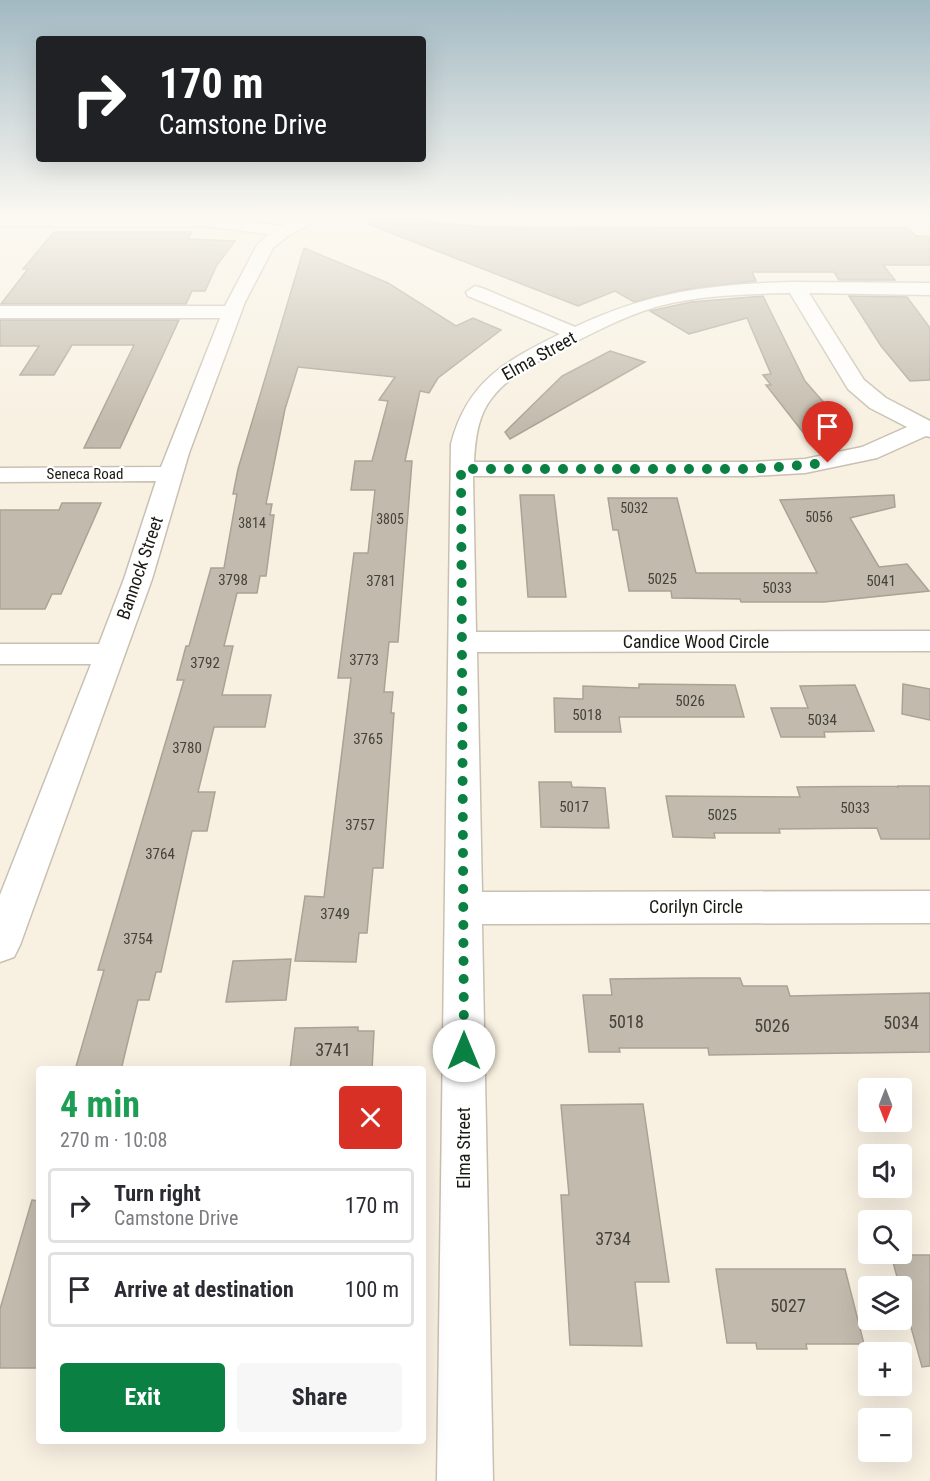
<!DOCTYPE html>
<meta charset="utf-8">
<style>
:root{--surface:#fff;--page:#f7f7f7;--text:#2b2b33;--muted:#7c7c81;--line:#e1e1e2;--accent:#0b8043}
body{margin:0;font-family:"Roboto Condensed",sans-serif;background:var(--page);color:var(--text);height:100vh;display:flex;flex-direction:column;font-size:22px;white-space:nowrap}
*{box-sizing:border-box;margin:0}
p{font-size:20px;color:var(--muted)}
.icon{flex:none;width:33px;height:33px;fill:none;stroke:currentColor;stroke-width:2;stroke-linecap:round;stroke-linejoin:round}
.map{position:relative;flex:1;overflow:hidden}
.drawer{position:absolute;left:36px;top:1066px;width:390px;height:378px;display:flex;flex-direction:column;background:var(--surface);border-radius:6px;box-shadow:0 6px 24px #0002}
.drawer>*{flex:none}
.hud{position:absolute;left:36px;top:36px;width:390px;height:126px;border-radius:6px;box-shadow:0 6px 24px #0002;background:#202124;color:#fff;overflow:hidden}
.needle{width:39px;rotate:180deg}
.controls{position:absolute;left:858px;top:1078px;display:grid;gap:12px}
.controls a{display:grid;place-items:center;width:54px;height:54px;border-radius:6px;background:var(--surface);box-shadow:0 6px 24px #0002;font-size:30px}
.pin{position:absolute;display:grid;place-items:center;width:51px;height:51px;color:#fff;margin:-62px -26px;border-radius:50% 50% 50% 0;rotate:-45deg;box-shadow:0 0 6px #0007}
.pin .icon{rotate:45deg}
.me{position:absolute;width:66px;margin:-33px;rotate:0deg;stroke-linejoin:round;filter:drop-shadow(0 0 4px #0008)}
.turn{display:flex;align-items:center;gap:21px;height:126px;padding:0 24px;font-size:27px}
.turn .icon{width:78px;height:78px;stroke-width:2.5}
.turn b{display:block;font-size:42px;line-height:51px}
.round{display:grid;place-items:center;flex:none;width:63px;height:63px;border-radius:6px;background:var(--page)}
.headline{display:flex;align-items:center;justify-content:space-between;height:102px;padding:0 24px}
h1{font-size:36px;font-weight:700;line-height:45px;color:#1e9e55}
.primary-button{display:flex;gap:12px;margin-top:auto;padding:12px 24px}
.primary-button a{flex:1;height:69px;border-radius:6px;background:var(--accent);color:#fff;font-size:24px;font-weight:700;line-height:69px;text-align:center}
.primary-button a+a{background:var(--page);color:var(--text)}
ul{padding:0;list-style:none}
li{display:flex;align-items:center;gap:18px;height:75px;margin:0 12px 9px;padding:0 12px;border:3px solid var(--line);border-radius:6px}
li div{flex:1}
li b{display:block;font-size:22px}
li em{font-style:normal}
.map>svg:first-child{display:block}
</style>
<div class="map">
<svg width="930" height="1481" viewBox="0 0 930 1481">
<rect width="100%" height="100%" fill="#f8f1e2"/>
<path fill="#c2bbad" stroke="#aaa395" stroke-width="1.5" d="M370 218H396L482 227 908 228 916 236H930V265H883L895 280H839L834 272H752L756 281 681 290 634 302 615 291 578 306 368 224Z
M54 232H192L188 239 235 241 217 265 205 291H192L186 304H1L28 269H23Z
M304 248 388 283 456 326 473 318 501 330 438 378 429 393 420 391 405 461H412L398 642H389L384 692H393L391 713H394L383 868H373L367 933H359L356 962 295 961 305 896 324 897 351 678H338L354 553H368L375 490H351L355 461H372L388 401 379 400 395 377 298 367 285 409 266 504H272L270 515H274L266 576H260L257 593H237L224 646H233L222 695H271L265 727H214L198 792H215L207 831H192L161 972H156L149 1000H138L121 1070H75L104 970H98L184 680H177L186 646H189L211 568H224L237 494H233L238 469Z
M763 296 805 381 826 405 852 424 805 435 766 385H771L763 375 771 374 747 318 689 334 650 311 691 302Z
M849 296 907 297 930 328V380L910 381 881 346Z
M0 320H179L120 448H84L134 345H72L54 375H20L39 346H0Z
M610 351 645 362 510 439 505 432 562 376Z
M520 495H554L566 597H528Z
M894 495 895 507 850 518 879 567 907 564 929 591 824 602H741L740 599 672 598 671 591H629L618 530H613L608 498H677L696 573H817L780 500Z
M62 503H101L61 594H52L45 609H0V510H59Z
M639 684 735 685 744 717H619L621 732H555L554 698 583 699V686L639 688Z
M903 684 930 689V720L902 714Z
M855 685 874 731 824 732 825 737H781L771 708H808L800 686Z
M539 782H571L572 787 605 788 609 828 541 827Z
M897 786 898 788V786H930V839H881L877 828 779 829 780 833H714L715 838 673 837 666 796 800 797 797 787Z
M291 959 286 1000 226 1002 233 961Z
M695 978H740L743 986H787L790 996 930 993V1052L709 1055 708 1048H619L620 1052H589L583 995H612L610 979Z
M358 1027V1031H374L372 1070H290L295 1028Z
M643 1104 669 1282H635L642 1346 570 1345 561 1195H569L561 1105Z
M32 1200 39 1201V1368H0V1309Z
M891 1255H930V1366L922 1367Z
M716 1269H845L864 1344H806L807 1349H757L756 1343H727Z"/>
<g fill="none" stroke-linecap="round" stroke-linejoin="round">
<defs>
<path id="minor" d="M0 218H218L281 226 299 218H320L289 235 273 248 245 302 189 453 152 579 20 945 14 957 0 962V895L91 664H0V644H99L124 579 156 481 0 482V468L161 467 220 318H0V306H225L257 245 269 234 205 226H0Z
M792 282 930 283V295L809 293 864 380 886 398 930 421V437L926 436 877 458 805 473 753 476H473L476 632 930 631V651L477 652 482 892 930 891V923L482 924 493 1481H437L451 444C467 382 505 361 560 334L468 296 466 292 475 286 482 288 575 327C648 292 713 284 792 282ZM790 293 848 389 870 408 907 427 862 447 805 459 753 462H474C475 442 477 422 487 405 503 379 533 364 559 350 591 334 624 316 659 306 701 295 746 294 790 293Z"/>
</defs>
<use href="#minor" stroke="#c8c1b3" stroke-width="3"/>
<use href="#minor" fill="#fff" fill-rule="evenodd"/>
</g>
<linearGradient id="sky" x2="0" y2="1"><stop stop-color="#a2b9c3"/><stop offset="0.51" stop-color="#fcf9f2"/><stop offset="1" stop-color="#fcf9f2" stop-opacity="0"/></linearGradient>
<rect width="930" height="425" fill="url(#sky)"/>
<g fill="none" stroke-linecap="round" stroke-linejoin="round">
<path stroke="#0b8043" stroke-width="10" stroke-dasharray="0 18" d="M464 1051 461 469H753L828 463"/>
</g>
<g text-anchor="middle" stroke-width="4.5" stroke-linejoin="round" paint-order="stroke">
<g font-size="14" fill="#45423a">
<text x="634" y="513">5032</text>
<text x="819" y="522">5056</text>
<text x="390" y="524">3805</text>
<text x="252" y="528">3814</text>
</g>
<g font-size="15" fill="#1b1913" stroke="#fff">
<text x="85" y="479">Seneca Road</text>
</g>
<g font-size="15" fill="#45423a">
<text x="662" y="584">5025</text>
<text x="233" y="585">3798</text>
<text x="381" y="586">3781</text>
<text x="881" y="586">5041</text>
<text x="777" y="593">5033</text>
<text x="364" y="665">3773</text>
<text x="205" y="668">3792</text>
<text x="690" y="706">5026</text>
<text x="587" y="720">5018</text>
<text x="822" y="725">5034</text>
<text x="368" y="744">3765</text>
<text x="187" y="753">3780</text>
<text x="574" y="812">5017</text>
<text x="855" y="813">5033</text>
<text x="722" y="820">5025</text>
<text x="360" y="830">3757</text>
<text x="160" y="859">3764</text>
<text x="335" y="919">3749</text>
<text x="138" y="944">3754</text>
</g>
<g font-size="18" fill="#1b1913" stroke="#fff">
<text transform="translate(539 356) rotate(-29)" y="6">Elma Street</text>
<text transform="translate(140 568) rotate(-71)" y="6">Bannock Street</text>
<text x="696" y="648">Candice Wood Circle</text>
<text x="696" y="913">Corilyn Circle</text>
<text transform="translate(464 1148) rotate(-90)" y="6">Elma Street</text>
</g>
<g font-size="18" fill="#45423a">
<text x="626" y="1028">5018</text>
<text x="901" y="1029">5034</text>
<text x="772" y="1032">5026</text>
<text x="333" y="1056">3741</text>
<text x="613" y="1245">3734</text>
<text x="788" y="1312">5027</text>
</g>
</g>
</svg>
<div class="controls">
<a><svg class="needle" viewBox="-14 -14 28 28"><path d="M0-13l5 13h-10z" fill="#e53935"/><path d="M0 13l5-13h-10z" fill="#7c7c81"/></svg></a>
<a><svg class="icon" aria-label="sound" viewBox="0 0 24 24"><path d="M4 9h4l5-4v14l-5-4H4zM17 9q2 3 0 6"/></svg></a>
<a><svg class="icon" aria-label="search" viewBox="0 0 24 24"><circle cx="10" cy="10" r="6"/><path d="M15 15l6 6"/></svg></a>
<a><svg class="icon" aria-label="layers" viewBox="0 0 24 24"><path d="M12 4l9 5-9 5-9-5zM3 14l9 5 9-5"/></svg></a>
<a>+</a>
<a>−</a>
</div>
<div class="pin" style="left:828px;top:463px;background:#d93025"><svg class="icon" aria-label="arrive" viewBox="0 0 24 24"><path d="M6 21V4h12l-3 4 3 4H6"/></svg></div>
<svg class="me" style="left:464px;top:1051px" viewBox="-20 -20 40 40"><circle r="19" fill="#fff"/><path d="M0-13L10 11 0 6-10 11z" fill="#0b8043"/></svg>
<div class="hud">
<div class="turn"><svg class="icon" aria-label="right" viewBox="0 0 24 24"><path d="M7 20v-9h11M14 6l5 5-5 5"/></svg><div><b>170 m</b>Camstone Drive</div></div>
</div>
<section class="drawer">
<div class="headline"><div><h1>4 min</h1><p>270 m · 10:08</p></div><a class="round" style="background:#d93025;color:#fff"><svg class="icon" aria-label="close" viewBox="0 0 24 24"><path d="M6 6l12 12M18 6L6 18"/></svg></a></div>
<ul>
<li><svg class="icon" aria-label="right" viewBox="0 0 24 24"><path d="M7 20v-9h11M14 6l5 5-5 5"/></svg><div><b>Turn right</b><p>Camstone Drive</p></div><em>170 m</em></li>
<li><svg class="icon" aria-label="arrive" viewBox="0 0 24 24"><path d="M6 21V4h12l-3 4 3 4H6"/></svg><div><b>Arrive at destination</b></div><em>100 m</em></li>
</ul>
<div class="primary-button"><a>Exit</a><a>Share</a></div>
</section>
</div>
